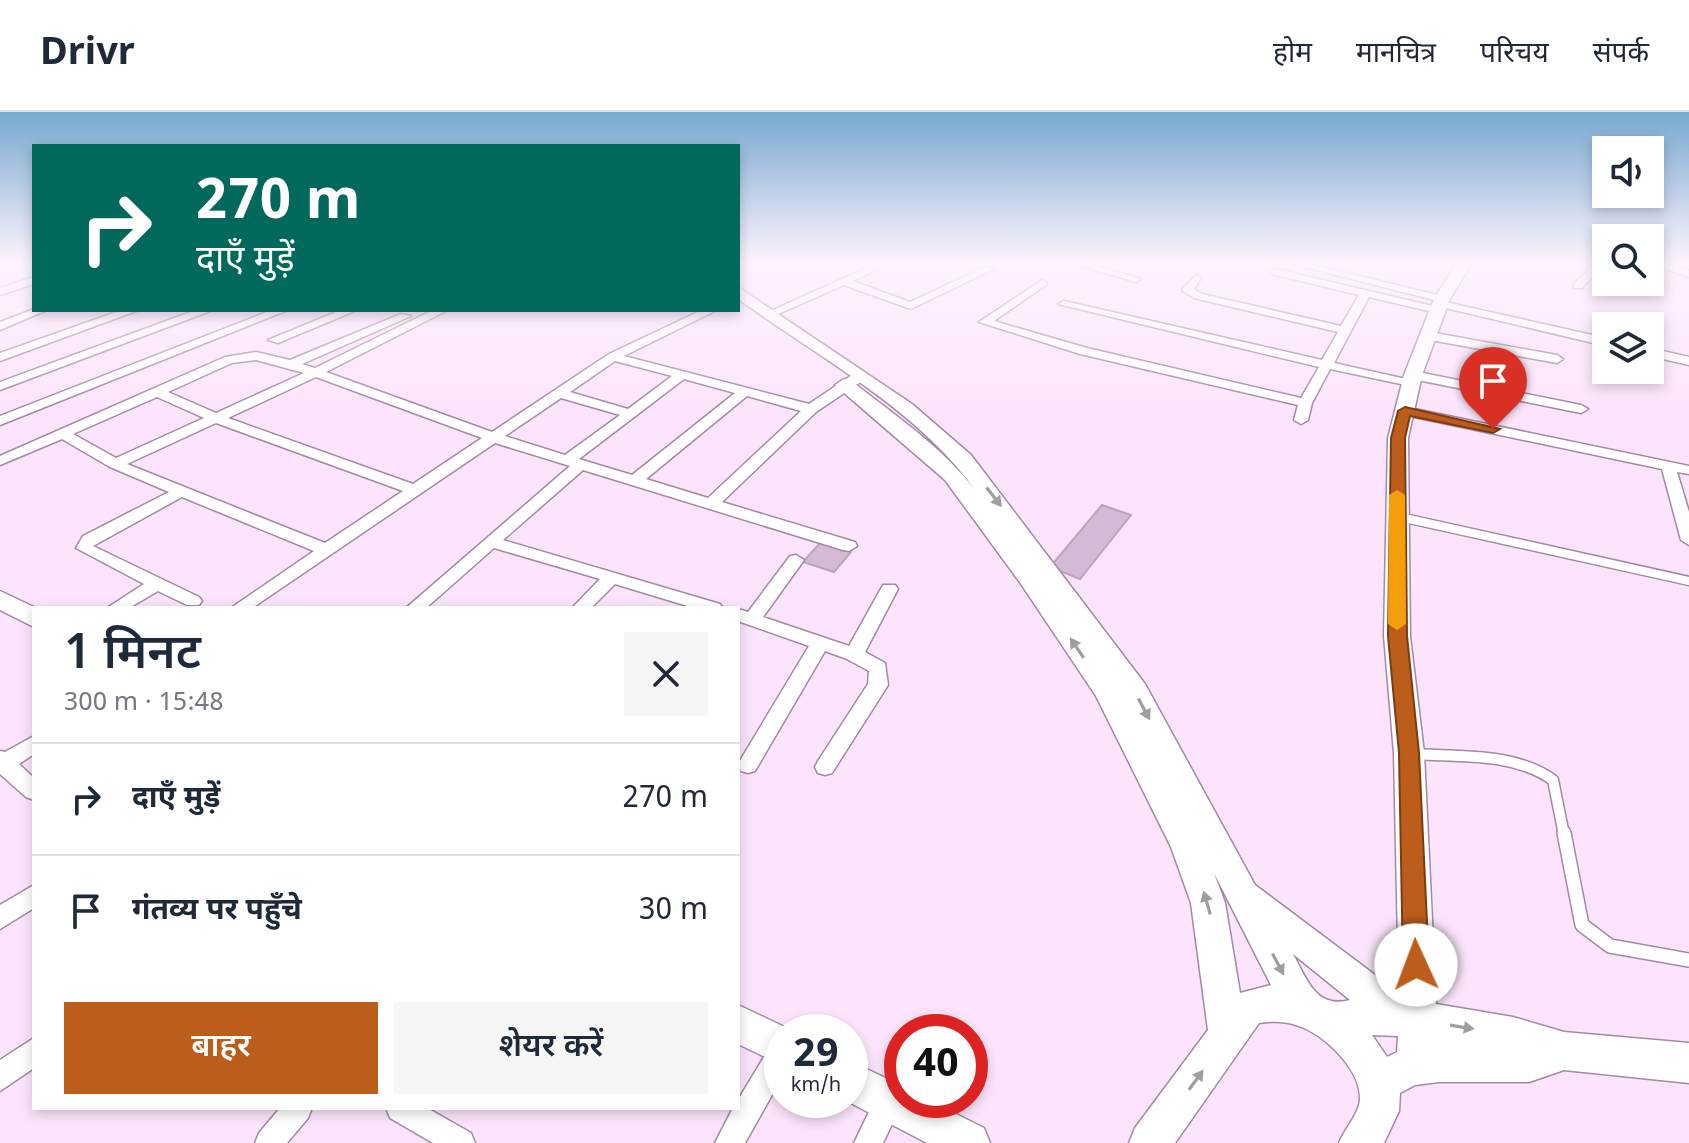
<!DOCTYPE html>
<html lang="hi">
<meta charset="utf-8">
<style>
:root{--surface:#fff;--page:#f6f6f7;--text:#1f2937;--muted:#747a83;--line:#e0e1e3;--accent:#bd5d1b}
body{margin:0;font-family:Georgia,"Noto Sans Devanagari",serif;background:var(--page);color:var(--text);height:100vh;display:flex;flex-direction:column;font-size:30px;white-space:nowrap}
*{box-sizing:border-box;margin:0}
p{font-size:26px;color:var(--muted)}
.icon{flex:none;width:44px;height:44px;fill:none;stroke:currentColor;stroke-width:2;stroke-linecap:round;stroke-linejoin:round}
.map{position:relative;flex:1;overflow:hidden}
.panel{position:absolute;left:32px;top:494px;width:708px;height:504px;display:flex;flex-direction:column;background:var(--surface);border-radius:0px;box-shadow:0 4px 12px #0003}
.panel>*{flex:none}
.hud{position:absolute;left:32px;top:32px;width:708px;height:168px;border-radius:0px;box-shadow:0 4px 12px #0003;background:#00695c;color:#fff;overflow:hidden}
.buttons{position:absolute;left:1592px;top:24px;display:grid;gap:16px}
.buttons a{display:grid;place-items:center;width:72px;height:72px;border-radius:0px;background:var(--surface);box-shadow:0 4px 12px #0003;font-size:40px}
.speed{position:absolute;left:764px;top:902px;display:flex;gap:16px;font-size:40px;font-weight:700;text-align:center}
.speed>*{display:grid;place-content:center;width:104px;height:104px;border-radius:50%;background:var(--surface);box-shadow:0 4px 12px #0003;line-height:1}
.speed small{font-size:20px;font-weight:400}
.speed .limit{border:12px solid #d22;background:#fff;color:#111}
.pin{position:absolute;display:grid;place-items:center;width:68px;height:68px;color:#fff;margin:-82px -34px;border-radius:50% 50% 50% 0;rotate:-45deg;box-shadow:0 0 8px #0007}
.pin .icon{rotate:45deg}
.me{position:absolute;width:88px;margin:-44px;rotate:358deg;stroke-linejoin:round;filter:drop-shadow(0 0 6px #0008)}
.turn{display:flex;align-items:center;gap:28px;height:168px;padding:0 32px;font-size:36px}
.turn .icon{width:104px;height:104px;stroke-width:2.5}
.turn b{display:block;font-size:56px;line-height:68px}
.round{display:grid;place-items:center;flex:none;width:84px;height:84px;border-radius:0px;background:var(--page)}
.summary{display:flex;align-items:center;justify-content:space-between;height:136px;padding:0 32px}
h1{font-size:48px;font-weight:600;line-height:60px}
.cta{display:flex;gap:16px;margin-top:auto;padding:16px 32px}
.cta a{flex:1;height:92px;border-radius:0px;background:var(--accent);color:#fff;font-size:32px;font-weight:600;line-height:92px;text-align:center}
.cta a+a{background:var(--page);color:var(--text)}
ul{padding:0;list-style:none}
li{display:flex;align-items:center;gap:24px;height:112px;padding:0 32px;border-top:2px solid var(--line)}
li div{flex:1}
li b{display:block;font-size:30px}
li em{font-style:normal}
header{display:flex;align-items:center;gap:48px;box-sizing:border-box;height:112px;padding:0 40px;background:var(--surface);border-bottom:2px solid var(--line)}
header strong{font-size:38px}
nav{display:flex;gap:44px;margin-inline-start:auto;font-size:28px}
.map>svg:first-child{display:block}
</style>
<header>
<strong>Drivr</strong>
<nav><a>होम</a><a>मानचित्र</a><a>परिचय</a><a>संपर्क</a></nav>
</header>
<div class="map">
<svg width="1689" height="1031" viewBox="0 0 1689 1031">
<rect width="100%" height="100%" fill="#fce5fc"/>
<path fill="#d5bad5" stroke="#bea3be" stroke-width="2" d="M1102 393 1131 403 1080 467 1050 455Z
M820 431 851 440 834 460 803 450Z"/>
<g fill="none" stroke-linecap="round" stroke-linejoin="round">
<defs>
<path id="lane-far2" d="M1400 405 1689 469"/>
<path id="lane-far1" d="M1413 642C1459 645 1514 640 1553 668L1564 723"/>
<path id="lane" d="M1564 721 1582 813 1610 834 1689 848"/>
<path id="street" d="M875 152H888L853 169 910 190 985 155 994 157 911 197 844 173 774 204 764 202Z
M1074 152H1090L1141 167 1136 170Z
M1293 152H1309L1446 185 1445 190 1606 226V234L1437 194 1438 189Z
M1594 152H1605L1582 176H1574V172Z
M1652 152H1666L1689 159V165Z
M1276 157 1441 196 1443 198 1437 201 1369 185 1334 251 1415 269V275L1330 257 1312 291 1308 308 1301 312 1294 308 1298 293 1080 242 979 210 1042 168 1047 171 1046 173 994 209 1087 236 1301 286 1319 255 1058 192 1064 189 1322 248 1338 220 1194 186 1182 178 1196 163 1201 166 1194 177 1202 182 1341 214 1359 183 1272 162 1271 160Z
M34 165V172L0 183V176Z
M34 197 47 198 0 218V210Z
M122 198H139L0 249V241Z
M196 198H213L0 278V270Z
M272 198H288L0 313V304Z
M341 198H357L278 231 268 228Z
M433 198H448L326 260 492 320 609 242 702 198H717L624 244 809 292 855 261H865V267L816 300 722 390 855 430 857 434 849 439 843 438 583 358 503 428 720 492 723 496H694L615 472 591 496H572L600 467 494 436 426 496H406L570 354 495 331 252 496H231L314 439 182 385 93 434 199 485 202 489 199 493H187L158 479 129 496H107L144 472 76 436 83 424 169 380 110 355 62 327 0 353V344L225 245 256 240 290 248 401 202 411 204 302 252 315 256ZM256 248 304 261 216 301 168 280 232 251ZM615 249 672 264 628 297 570 280ZM316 265 482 326 413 372 228 306ZM684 267 735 281 632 363 579 347ZM747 284 801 299 708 386 646 367ZM157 285 204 306 116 346 73 322ZM561 286 620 303 565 343 505 324ZM216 311 403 379 325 431 127 352Z
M1429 220 1557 243 1563 247 1557 251 1425 227V221Z
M1650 236 1689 245V253L1650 244Z
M1413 259 1581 293 1588 297 1581 301 1408 266V260Z
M1405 295 1689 354V362L1677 360 1689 400V433L1681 428 1662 357 1400 302V296Z
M796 443 804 448 763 505 849 534 883 473H895L898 477 865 540 885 551 888 573 832 661 825 663 818 661 815 655 818 649 868 572 869 559 847 547 825 539 755 659 748 661 741 659 738 652 809 534 738 509V497L748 500 790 444Z
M34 624V642L19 652 34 666V688L26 685 0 662V639L5 640Z
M34 773V796L0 817V793Z
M34 926V956L0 979V948Z
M782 926V965L745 1031H715L733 996H738V988L773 930Z
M889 975 899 979 903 989 883 1031H854L879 979Z
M280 996H312L308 1006 287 1031H255L259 1021Z
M386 996H427L471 1021 475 1031H433L390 1006Z"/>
<path id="secondary" d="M1456 152H1471L1450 187 1422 263 1408 326 1410 524 1424 641 1436 892 1513 905 1564 920 1689 931V971L1564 958 1529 970H1439L1415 973 1400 981 1399 999 1384 1031H1339C1345 1016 1360 1001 1360 986 1360 956 1323 921 1296 913 1284 909 1271 909 1259 911L1175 1031H1129L1135 1016 1208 918 1191 791 1171 735 1096 584 1019 469 945 368 835 273 844 267 851 269C895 303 942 335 976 379 918 298 819 245 738 187V175L912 292 971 343 1145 572 1255 773 1399 881 1394 641 1384 524 1388 326 1404 263 1434 187ZM1214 761 1271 873 1240 881 1225 791ZM1293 842 1350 888C1316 897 1307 868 1293 842ZM1372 923 1398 924 1397 940 1387 945Z
M0 479 36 496 34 515 0 498Z
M738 893 795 920H782V953L738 932Z
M850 949 902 974V988H928L984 1016 990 1031H927L845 988H850Z"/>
</defs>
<use href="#lane-far2" stroke="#a389a3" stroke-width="11"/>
<use href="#lane-far1" stroke="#a389a3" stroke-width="13"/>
<use href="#lane" stroke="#a389a3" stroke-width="16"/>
<use href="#street" stroke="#a389a3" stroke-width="3"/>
<use href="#secondary" stroke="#a389a3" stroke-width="3"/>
<use href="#lane-far2" stroke="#fff" stroke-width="8"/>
<use href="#lane-far1" stroke="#fff" stroke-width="10"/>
<use href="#lane" stroke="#fff" stroke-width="13"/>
<use href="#street" fill="#fff" fill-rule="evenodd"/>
<use href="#secondary" fill="#fff" fill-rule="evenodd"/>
</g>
<defs><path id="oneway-solid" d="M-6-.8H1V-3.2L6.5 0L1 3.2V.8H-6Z" transform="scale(2)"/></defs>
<g fill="#a09ca0">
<use href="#oneway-solid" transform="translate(994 385) rotate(52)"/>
<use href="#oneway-solid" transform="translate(1077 536) rotate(-124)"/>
<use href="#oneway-solid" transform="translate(1144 597) rotate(62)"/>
<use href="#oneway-solid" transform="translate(1207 791) rotate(-106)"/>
<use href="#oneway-solid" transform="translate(1278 852) rotate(62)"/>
<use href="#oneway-solid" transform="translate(1462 915) rotate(9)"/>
<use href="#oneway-solid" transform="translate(1196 968) rotate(-54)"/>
</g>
<linearGradient id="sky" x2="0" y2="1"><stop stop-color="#77a9d0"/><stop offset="0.51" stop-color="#fef3fe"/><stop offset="1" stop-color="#fef3fe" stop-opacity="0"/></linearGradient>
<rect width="1689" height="296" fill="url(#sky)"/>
<path fill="#bd5d1b" stroke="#7b3c12" stroke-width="2" d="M1405 295 1500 317 1493 321 1410 304 1405 326 1407 524 1419 641 1429 853 1425 861 1416 865 1407 861 1403 853 1399 641 1388 524 1391 326 1398 299Z"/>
<path fill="#f59e0b" d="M1397 378 1405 383 1406 512 1397 518 1388 512 1389 383Z"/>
</svg>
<div class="buttons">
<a><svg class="icon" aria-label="sound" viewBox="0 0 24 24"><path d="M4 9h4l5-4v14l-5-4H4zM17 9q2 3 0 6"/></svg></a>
<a><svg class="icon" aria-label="search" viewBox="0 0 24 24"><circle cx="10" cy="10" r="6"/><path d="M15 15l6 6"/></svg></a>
<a><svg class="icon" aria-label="layers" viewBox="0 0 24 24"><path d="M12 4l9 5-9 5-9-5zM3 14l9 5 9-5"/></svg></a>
</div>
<div class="speed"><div>29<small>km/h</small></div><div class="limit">40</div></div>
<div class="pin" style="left:1493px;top:317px;background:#d93025"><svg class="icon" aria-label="arrive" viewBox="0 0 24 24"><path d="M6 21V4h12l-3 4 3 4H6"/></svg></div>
<svg class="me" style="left:1416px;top:853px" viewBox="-20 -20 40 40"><circle r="19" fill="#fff"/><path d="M0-13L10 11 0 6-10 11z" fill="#bd5d1b"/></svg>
<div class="hud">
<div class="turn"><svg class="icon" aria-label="right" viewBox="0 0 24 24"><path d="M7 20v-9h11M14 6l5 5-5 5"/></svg><div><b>270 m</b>दाएँ मुड़ें</div></div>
</div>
<section class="panel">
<div class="summary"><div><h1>1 मिनट</h1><p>300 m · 15:48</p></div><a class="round"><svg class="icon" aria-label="close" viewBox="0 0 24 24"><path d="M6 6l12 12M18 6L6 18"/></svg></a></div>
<ul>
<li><svg class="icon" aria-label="right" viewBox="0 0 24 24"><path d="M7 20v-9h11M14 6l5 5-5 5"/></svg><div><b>दाएँ मुड़ें</b></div><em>270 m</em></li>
<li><svg class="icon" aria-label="arrive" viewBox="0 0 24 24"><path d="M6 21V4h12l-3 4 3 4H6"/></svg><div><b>गंतव्य पर पहुँचे</b></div><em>30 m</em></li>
</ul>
<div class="cta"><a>बाहर</a><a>शेयर करें</a></div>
</section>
</div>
